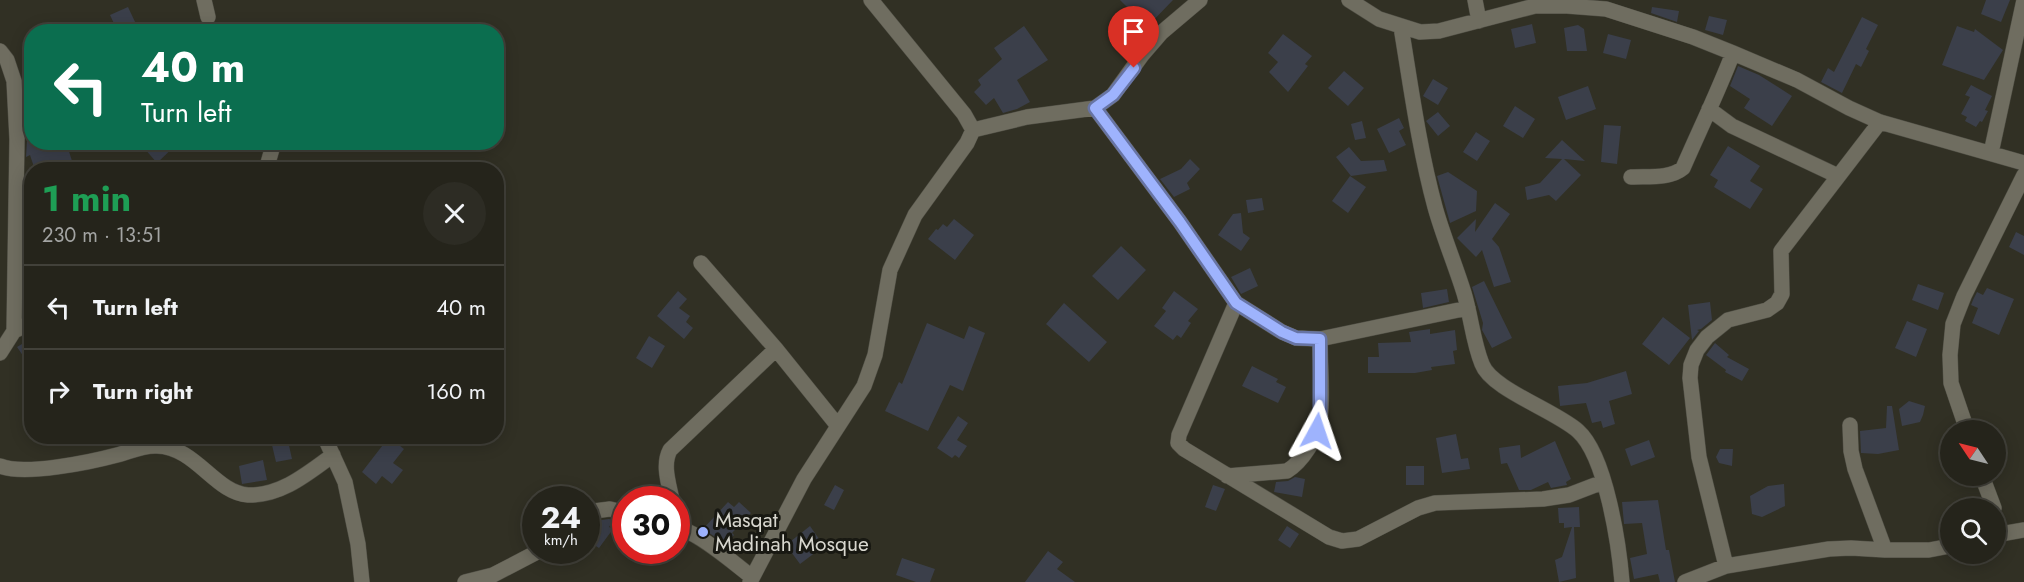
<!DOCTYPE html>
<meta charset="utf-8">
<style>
:root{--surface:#25241b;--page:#2d2c24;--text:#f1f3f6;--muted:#a3a4a3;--line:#42413a}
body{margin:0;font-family:Jost,sans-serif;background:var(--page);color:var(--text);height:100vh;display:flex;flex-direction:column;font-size:22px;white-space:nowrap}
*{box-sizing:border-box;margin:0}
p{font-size:20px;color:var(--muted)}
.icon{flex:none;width:33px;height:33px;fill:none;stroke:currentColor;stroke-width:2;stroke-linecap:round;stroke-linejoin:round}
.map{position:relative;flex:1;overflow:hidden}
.drawer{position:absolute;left:24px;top:162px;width:480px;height:282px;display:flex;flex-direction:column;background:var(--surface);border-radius:24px;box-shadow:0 3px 15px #0003,0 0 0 2px var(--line)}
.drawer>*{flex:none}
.banner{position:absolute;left:24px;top:24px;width:480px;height:126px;border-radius:24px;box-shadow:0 3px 15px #0003,0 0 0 2px var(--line);background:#0b6e4f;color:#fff;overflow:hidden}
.needle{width:39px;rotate:305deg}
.fabs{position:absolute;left:1940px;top:420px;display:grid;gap:12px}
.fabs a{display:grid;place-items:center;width:66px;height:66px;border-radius:50%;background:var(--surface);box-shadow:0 3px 15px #0003,0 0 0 2px var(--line);font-size:30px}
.speed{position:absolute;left:522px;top:486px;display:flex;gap:12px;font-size:30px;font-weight:700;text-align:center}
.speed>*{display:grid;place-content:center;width:78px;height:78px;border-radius:50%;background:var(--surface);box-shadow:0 3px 15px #0003,0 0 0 2px var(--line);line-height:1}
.speed small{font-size:15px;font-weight:400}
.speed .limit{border:9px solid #d22;background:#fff;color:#111}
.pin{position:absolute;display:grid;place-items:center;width:51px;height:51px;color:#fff;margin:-62px -26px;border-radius:50% 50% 50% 0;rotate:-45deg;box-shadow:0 0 6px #0007}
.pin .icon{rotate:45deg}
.me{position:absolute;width:66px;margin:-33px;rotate:5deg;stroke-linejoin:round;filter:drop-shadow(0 0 4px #0008)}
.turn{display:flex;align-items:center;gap:21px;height:126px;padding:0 18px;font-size:27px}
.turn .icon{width:78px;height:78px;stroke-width:2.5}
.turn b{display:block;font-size:42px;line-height:51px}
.round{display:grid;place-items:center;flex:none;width:63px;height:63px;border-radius:32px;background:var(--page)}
.head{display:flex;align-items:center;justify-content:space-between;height:102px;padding:0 18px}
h1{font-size:36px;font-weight:700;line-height:45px;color:#1e9e55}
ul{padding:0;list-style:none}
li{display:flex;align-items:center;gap:18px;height:84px;padding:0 18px;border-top:2px solid var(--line)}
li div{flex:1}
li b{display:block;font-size:22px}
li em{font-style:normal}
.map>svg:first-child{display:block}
</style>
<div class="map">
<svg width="2024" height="582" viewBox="0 0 2024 582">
<rect width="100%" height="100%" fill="#313024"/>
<path fill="#3b3f4a" d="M1120 0H1173L1147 27Z
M1986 0H2010L2001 22 1981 14Z
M128 7 136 24 118 32 110 15Z
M1652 7 1679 11 1677 22 1651 13Z
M1709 16 1727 20 1723 35 1705 30Z
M1862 17 1878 25 1866 49 1869 51 1861 67 1856 64 1842 93 1821 82 1828 68 1834 72Z
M1532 24 1536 43 1515 48 1511 29Z
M1578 25 1584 29 1587 51H1567L1564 28Z
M1024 26 1048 60 1017 80 1030 102 1017 109 1003 113 994 98 986 105 974 92 981 85 978 80 1002 59 994 48Z
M1957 26 1974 32 1975 29 2003 50 1984 80 1942 65Z
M1283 34 1312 56 1305 64 1308 66 1288 92 1269 72 1278 62 1268 53Z
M1608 34 1631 40 1626 59 1603 53Z
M1738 66 1759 75 1792 96 1772 126 1744 108 1750 99 1730 86Z
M1344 71 1364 88 1348 106 1328 88Z
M1433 79 1448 88 1438 105 1423 96Z
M1971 85 1992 96 1985 110 1988 111 1982 122 1980 121 1976 127 1965 121 1967 117 1961 114 1970 97 1965 95Z
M1588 86 1596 109 1566 120 1558 97Z
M1515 106 1535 119 1523 138 1503 126Z
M1438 112 1450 126 1438 136 1426 121Z
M1399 118 1404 128 1399 131 1406 145 1389 153 1377 129Z
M1362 121 1366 138 1355 140 1351 124Z
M1604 125 1621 126 1617 164 1601 162Z
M1476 132 1490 141 1477 161 1463 152Z
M32 139V142H66L73 164 57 170H35L30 155 26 157 27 141Z
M1562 140 1585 161 1564 159 1581 175 1556 201 1549 195 1527 200 1525 187 1540 183 1562 159 1545 158Z
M150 142H179L157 163 144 148Z
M1728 146 1760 166 1750 181 1763 189 1750 209 1714 187 1718 180 1710 175Z
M1349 147 1361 161 1384 160 1387 171 1351 176 1336 157Z
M1190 159 1200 169 1187 183 1190 189 1174 197 1160 179 1181 169Z
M1448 172 1477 191 1476 211 1450 223 1437 176Z
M1350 176 1366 187 1348 213 1332 201Z
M1262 198 1264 210 1248 213 1246 200Z
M1495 203 1510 214 1492 239 1499 247 1511 282 1494 287 1482 250 1476 257 1457 238 1476 219 1475 232Z
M1241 213 1243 233 1250 238 1241 251 1218 235 1233 214Z
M954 219 974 235 955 260 928 239 936 229 938 230 943 224 947 227Z
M2016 232 2024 236V255L2009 247Z
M1121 246 1146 270 1118 300 1092 276Z
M1250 268 1258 286 1241 294 1231 277Z
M1484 281 1512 338 1492 348 1482 330 1483 323 1472 287Z
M1918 284 1944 293 1938 310 1912 300Z
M1987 288 2014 299 1999 335 1972 323 1978 308 1971 305 1973 300 1977 292 1983 295Z
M1447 289 1449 302 1423 308 1421 293Z
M678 291 687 299 679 308 690 316 686 322 693 328 684 339 657 316Z
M1174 291 1198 309 1188 321 1191 323 1181 338 1177 335 1173 340 1154 326 1166 311 1162 308Z
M1710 302 1712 320 1701 329 1697 330 1699 331 1692 340 1688 305Z
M1064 303 1107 342 1089 362 1046 324Z
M1663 317 1690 338 1669 365 1642 344Z
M1907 321 1927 329 1916 357 1895 348Z
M927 323 964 339 969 326 985 333 963 391 950 385 928 431 885 411 899 382 902 384Z
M1430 329V334L1455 330 1457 350 1453 351 1455 364 1431 367 1432 370 1415 373H1368V357H1379L1378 343 1411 342 1409 332Z
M649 336 665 346 652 368 636 358Z
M32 338V369L17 347Z
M1715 343 1729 355 1727 357 1749 369 1742 381 1725 372 1726 370 1706 355Z
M1252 366 1278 379 1276 382 1286 387 1278 403 1242 386Z
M1626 371 1632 394 1609 401 1615 424 1603 428 1601 421 1592 423 1586 403 1560 406 1558 386 1587 383Z
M1909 401 1925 406 1923 415 1920 422 1902 426 1899 409Z
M1887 406H1892L1899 450 1878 454 1861 453 1860 431 1886 428Z
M958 416 968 423 957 440 967 446 959 458 955 455 952 458 937 448Z
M1456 434 1461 459 1468 458 1470 469 1442 473 1436 438Z
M389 437 404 449 393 463 403 470 392 484 382 476 376 484 362 472Z
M1649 440 1655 457 1631 466 1625 449Z
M288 441 292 459 276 462 272 445Z
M1555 441 1571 479 1566 482 1567 485 1551 488 1548 482 1531 490H1519L1507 463 1501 464 1499 448 1520 445 1521 458Z
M1720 449H1733L1732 466 1719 463 1716 457Z
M263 460 267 480 242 484 239 466Z
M1406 466H1424V485H1406Z
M1295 477 1305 479 1302 497 1274 492 1276 482 1288 481Z
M1784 484 1785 506 1762 517 1752 514 1750 496 1768 486Z
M835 485 844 490 834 510 824 505Z
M1213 485 1225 489 1216 511 1205 507Z
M1658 500 1666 550H1669L1675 582H1660L1658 574 1634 579 1630 558 1647 554 1642 523 1624 524 1622 502Z
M728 502 734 507 739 502 751 513 732 533 734 535 726 544 703 529Z
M1579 507 1580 527H1574L1576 578 1559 582 1555 560 1562 557 1572 527 1564 528V523H1559L1558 508Z
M609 519 614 520 609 527 613 529 599 548 586 540V529L593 521Z
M810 526 824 546 800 564 786 545Z
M1287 526 1299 534 1290 548 1278 540Z
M1048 551 1063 562 1057 569 1075 582H1025Z
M902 558 935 569 930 582H916L896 575Z"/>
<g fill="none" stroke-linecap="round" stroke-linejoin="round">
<defs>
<path id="street" d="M204 0 208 17
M1349 0 1379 19 1420 32 1439 31 1535 6H1567L1606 9 1693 37 1733 53 1797 80 1849 108 1880 122 2024 163
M1475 0 1479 21
M1401 27C1411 87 1419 148 1435 207 1443 236 1455 264 1464 293 1471 316 1473 342 1482 364 1491 389 1556 411 1578 431 1606 456 1619 545 1622 582
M0 51 7 60 14 81 17 139 14 331
M1095 108 1180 222 1236 303 1282 332 1296 338 1320 339 1468 308
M1709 109 1732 126 1838 176
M973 130 1027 117 1095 108 1113 95 1142 55 1161 33 1200 0
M1991 153 2024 0
M266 170 274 142
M1631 177C1648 176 1670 179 1683 168 1700 129 1718 92 1733 53
M701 263 776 349 838 426
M1236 303 1179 435 1178 443 1184 449 1329 537 1342 541 1358 539 1418 508 1435 503 1543 499 1569 495 1603 482
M0 353 14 331 32 322
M1850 425 1851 451 1855 469 1885 550
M1967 430 1951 383 1950 355 1953 324 1964 296 2024 175
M324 436 345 482 358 544 362 582
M0 466C24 476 91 462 117 455 129 452 144 445 157 446 196 447 215 493 248 495 281 496 307 474 333 455
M1227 476 1287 471C1302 462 1318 437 1320 420 1323 394 1320 365 1320 339
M1982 476 1994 508
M672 500C669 484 662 465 670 450L776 349
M586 512 610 509 626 513
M676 528C695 529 736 565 752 577
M1995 535 2024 530
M1726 566 1699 457 1690 378 1691 365 1697 350 1707 337 1728 320 1767 310 1777 303 1782 294 1781 251 1880 122
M465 582 493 575 541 550
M750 582 804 479 864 386 875 355 890 270 915 215 967 143 973 130 964 114 871 0
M1685 582 1726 566 1829 549 1851 548 1885 550H1929L1950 546"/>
</defs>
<use href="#street" stroke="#4e4d43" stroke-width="16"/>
<use href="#street" stroke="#6f6d60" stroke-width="15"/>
</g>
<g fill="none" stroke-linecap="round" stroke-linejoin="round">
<defs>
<path id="route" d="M1134 68 1113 95 1095 108 1180 222 1236 303 1282 332 1296 338 1320 339V421L1317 431"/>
</defs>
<use href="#route" stroke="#6774a4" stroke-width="15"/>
<use href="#route" stroke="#9eb3fd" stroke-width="10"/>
</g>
<circle fill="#9eb3fd" stroke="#181812" stroke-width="2" cx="703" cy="532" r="6"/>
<g text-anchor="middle" stroke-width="6" stroke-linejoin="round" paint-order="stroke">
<g font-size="21" fill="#d8d7cf" stroke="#181812" text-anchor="start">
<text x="715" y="527">Masqat<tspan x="715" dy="24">Madinah Mosque</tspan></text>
</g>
</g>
</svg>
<div class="fabs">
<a><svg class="needle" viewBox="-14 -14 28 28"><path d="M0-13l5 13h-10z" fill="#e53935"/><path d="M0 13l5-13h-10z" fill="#a3a4a3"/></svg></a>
<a><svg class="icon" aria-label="search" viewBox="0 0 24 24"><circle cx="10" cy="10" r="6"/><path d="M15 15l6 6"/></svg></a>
</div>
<div class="speed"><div>24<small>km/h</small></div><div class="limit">30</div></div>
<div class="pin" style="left:1134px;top:68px;background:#d93025"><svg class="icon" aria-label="arrive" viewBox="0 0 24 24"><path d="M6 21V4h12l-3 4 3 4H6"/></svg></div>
<svg class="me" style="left:1317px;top:431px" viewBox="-20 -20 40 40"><path d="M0-17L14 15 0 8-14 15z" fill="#9eb3fd" stroke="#fff" stroke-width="4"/></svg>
<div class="banner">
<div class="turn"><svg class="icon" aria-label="left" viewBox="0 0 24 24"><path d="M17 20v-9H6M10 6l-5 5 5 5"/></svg><div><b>40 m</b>Turn left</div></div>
</div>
<section class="drawer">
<div class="head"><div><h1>1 min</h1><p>230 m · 13:51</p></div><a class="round"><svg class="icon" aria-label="close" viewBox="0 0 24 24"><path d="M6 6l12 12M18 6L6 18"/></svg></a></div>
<ul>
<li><svg class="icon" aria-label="left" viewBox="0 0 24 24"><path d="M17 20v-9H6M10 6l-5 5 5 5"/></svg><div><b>Turn left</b></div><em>40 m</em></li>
<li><svg class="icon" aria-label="right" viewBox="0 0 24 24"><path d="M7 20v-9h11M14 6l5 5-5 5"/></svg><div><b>Turn right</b></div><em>160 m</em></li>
</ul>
</section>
</div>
